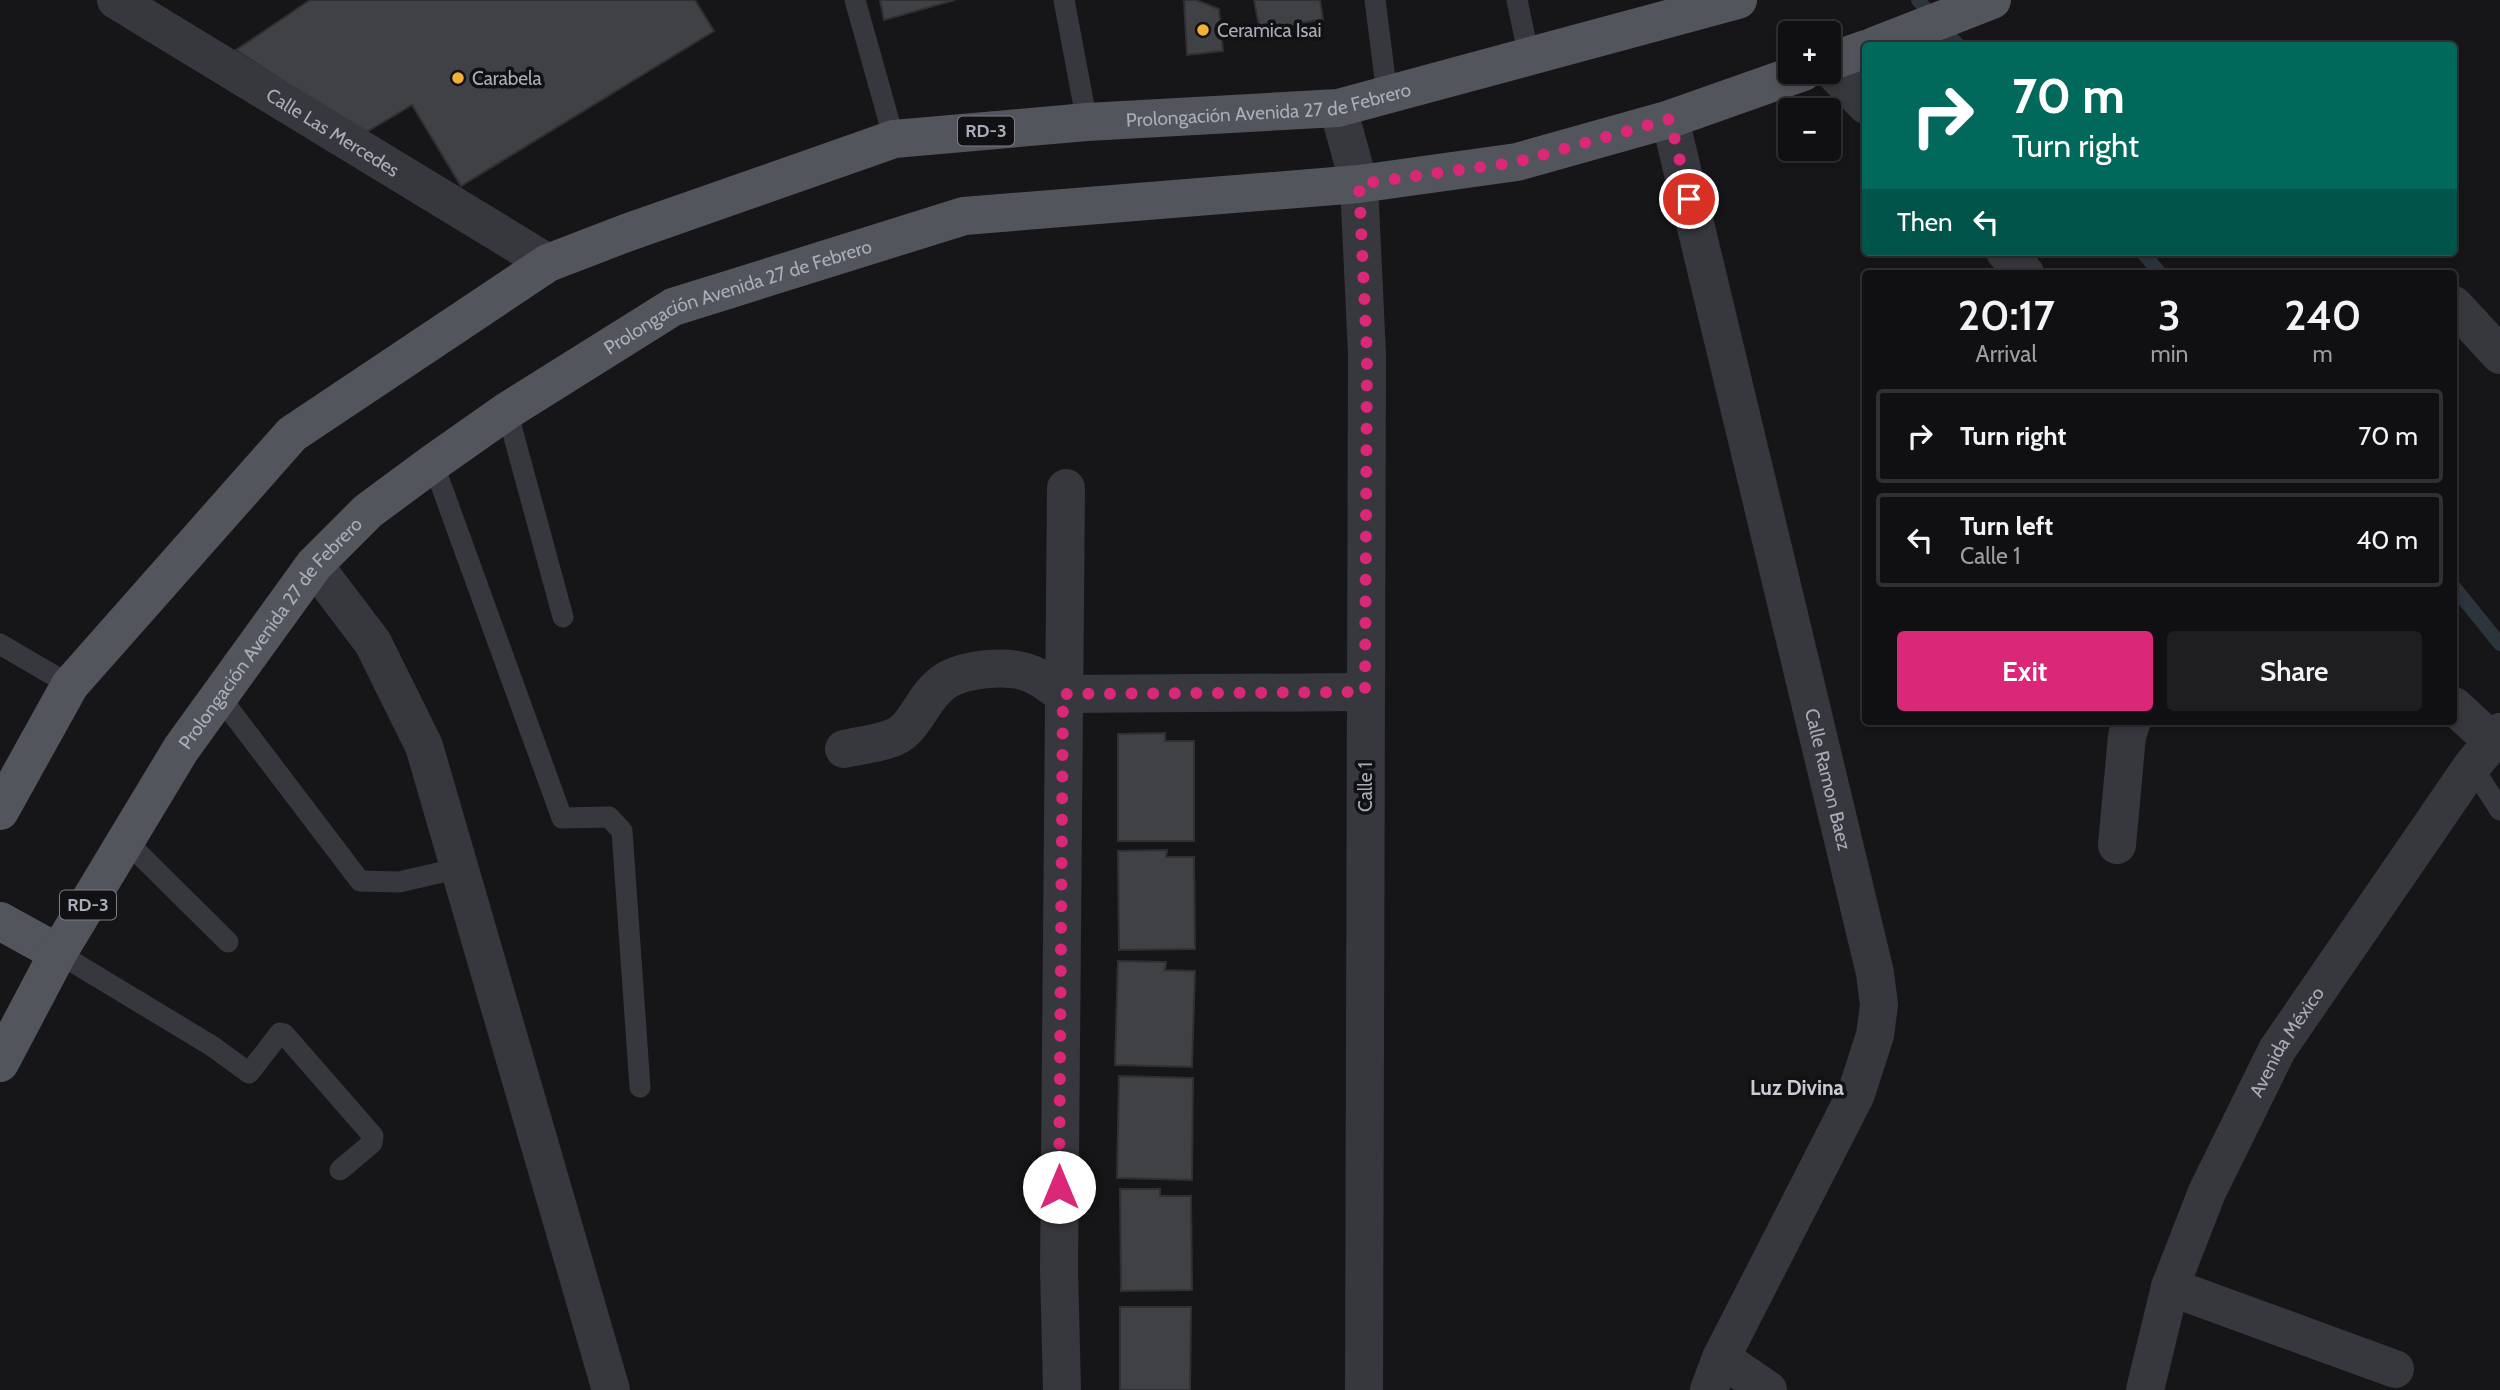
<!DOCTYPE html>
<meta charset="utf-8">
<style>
:root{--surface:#101012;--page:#1e1e20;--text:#f1f3f6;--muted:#9c9d9f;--line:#303032;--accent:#db2777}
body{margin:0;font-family:Cabin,sans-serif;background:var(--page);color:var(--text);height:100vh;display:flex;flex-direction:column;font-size:26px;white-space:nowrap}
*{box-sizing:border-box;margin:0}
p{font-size:23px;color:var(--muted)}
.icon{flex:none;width:38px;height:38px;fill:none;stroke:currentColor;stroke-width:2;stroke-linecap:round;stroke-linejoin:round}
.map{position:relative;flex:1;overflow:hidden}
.side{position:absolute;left:1862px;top:270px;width:595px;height:455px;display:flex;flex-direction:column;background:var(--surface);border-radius:7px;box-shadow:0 4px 10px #0003,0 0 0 2px var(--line)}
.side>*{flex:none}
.hud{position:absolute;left:1862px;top:42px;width:595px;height:214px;border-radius:7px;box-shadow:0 4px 10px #0003,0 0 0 2px var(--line);background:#00695c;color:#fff;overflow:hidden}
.buttons{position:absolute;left:1778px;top:21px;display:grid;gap:14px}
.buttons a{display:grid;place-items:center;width:63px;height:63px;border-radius:7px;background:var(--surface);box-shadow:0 4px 10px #0003,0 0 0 2px var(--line);font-size:35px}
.pin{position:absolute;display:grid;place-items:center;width:60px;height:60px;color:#fff;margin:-30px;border:4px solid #fff;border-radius:50%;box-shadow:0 2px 7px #0007}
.me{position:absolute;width:77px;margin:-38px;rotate:0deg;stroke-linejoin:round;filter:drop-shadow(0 0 5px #0008)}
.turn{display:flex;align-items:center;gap:24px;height:147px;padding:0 35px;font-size:32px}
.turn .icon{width:91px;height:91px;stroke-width:2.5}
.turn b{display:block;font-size:49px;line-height:60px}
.then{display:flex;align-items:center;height:66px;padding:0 35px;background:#0003;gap:14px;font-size:26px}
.eta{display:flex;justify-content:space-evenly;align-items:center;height:119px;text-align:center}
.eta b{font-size:42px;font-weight:600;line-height:49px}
.cta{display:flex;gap:14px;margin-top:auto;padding:14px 35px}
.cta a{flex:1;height:80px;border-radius:7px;background:var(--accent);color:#fff;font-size:28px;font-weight:600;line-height:80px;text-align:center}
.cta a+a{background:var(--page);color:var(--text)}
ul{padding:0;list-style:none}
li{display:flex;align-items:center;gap:21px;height:94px;margin:0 14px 10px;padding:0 21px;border:4px solid var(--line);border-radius:7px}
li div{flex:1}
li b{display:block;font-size:26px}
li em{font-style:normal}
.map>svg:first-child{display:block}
</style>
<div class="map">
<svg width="2500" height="1390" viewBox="0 0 2500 1390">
<rect width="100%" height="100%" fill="#161618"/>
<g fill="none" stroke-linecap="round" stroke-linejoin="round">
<path stroke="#2c353c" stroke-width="14" d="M1918 0 1959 46
M2142 252 2160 273
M2454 587 2500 644"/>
</g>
<path fill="#404145" stroke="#303034" stroke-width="2" d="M310 0H695L714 31 461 186 412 105 363 134 236 50Z
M880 0H955L884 20Z
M1184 0H1196L1219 9 1223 51 1187 55Z
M1254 0H1320L1323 19 1260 31Z
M1165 733V741H1194V841H1118V734Z
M1167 850 1166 857H1194L1195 949 1119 950 1118 851Z
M1118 961 1166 962 1165 970 1195 971 1192 1067 1115 1065Z
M1119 1076 1193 1078 1192 1180 1117 1178Z
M1120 1189H1160V1196H1191L1192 1290 1121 1291Z
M1120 1307H1191L1190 1390H1120Z"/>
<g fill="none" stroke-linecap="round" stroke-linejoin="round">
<path stroke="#37383d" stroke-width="21" d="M855 0 894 139
M1064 0 1087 122
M1375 0 1387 94
M1517 0 1529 57
M507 411 563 617
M433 463 562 818 609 817 622 831 640 1087
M0 644 70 685
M220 697 360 881 399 882 460 868
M2472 766 2500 810
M126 841 228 942
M58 953 212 1046 249 1073 280 1033 284 1034 373 1136 372 1143 340 1170"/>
<g stroke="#37383d" stroke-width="38">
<path id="s1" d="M116 0 548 263"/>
<path d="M1829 67 1866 105"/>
<path d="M1338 108 1359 184 1367 354 1364 1390"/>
<path id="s2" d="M1670 119 1875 973 1879 1005 1875 1035 1856 1094 1721 1358 1709 1390"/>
<path d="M2005 252 2025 273"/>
<path d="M2454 305 2500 355"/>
<path d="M314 565 373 643 424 746 611 1390"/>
<path d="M2454 706 2492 741"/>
<path d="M844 749C862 744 891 744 905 730 921 714 927 692 947 680 966 669 1005 665 1026 672 1040 676 1051 686 1063 694L1365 692"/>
<path d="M2117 845 2127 736 2132 721"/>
<path d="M2170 1287 2395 1369"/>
<path d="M1721 1358 1768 1390"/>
<path d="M1062 1390 1059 1269 1066 488"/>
</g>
<path stroke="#37383d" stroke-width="38" id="s3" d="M2145 1390 2170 1287 2207 1192 2277 1050 2472 766 2500 732"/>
<g stroke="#53555c" stroke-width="38">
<path d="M1874 46 1992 0"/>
<path d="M1829 62 1866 49"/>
<path id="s4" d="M0 811 70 685 292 434 548 263 626 233 894 139 1087 122 1338 108 1738 0"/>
<path d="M0 921 58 953"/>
<path id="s5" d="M0 1063 58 953 181 749 314 565 368 511 433 463 507 411 673 307 964 216 1359 184 1517 162 1670 119 1803 72"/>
</g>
</g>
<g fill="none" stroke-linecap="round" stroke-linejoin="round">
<path stroke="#db2777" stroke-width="12" stroke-dasharray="0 21.6" d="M1059 1187 1063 694 1365 692 1367 354 1359 184 1517 162 1670 119 1689 199"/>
</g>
<g fill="#f2b134" stroke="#111113" stroke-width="2.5">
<circle cx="1203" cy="30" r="7"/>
<circle cx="458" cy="78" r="7"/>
</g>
<g text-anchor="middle" stroke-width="7" stroke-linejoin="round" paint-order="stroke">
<g fill="#111113" stroke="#7b7e86" stroke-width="2">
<rect x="958" y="116.5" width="56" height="29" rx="5"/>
<rect x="60" y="890.5" width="56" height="29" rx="5"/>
</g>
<g font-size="18" font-weight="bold" fill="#a8adb8">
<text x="986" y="137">RD-3</text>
<text x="88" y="911">RD-3</text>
</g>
<g font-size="19" fill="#a8adb8" stroke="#111113" text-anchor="start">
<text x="1217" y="37">Ceramica Isai</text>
<text x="472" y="85">Carabela</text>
</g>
<g font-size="19" fill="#a8adb8" stroke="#111113">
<text dy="7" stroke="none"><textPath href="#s4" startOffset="1531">Prolongación Avenida 27 de Febrero</textPath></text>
<text dy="7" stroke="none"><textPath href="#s1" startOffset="254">Calle Las Mercedes</textPath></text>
<text dy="7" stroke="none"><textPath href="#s5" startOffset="1097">Prolongación Avenida 27 de Febrero</textPath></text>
<text dy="7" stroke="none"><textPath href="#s5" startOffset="509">Prolongación Avenida 27 de Febrero</textPath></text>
<text dy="7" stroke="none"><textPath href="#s2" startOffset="679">Calle Ramon Baez</textPath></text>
<text transform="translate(1365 787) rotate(-90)" y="7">Calle 1</text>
<text dy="7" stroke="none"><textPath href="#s3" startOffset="378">Avenida México</textPath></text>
</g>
<g font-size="21" font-weight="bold" fill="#c9ccd4" stroke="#111113">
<text x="1797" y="1095">Luz Divina</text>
</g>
</g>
</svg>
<div class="buttons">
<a>+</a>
<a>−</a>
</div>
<div class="pin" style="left:1689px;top:199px;background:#d93025"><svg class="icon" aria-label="arrive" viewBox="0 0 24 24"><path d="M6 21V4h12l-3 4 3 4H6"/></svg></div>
<svg class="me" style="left:1059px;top:1187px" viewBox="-20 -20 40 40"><circle r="19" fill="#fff"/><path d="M0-13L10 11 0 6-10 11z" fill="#db2777"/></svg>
<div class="hud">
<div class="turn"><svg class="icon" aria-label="right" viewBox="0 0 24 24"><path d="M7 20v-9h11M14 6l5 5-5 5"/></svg><div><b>70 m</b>Turn right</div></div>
<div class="then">Then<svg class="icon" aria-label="left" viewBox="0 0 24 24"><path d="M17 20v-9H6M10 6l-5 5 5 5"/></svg></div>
</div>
<section class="side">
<div class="eta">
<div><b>20:17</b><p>Arrival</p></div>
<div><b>3</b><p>min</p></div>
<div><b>240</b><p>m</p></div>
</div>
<ul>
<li><svg class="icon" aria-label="right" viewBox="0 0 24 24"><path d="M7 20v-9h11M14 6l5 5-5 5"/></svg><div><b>Turn right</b></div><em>70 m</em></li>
<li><svg class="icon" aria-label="left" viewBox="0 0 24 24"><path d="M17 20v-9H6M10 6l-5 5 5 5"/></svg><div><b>Turn left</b><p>Calle 1</p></div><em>40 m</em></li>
</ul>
<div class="cta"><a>Exit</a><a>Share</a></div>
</section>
</div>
